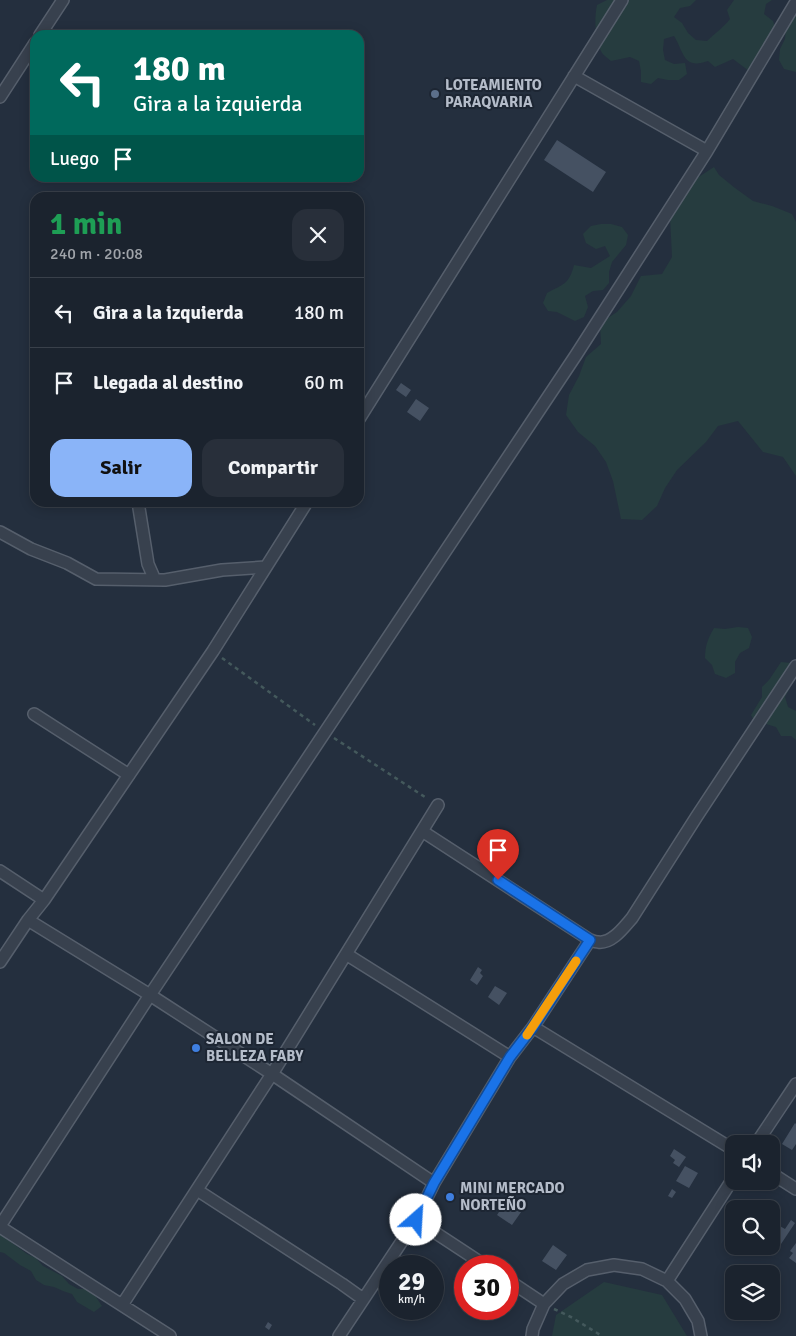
<!DOCTYPE html>
<html lang="es">
<meta charset="utf-8">
<style>
:root{--surface:#1b232e;--page:#282f3a;--text:#f1f3f6;--muted:#a0a4aa;--line:#39404a;--accent:#8ab4f8}
body{margin:0;font-family:Signika,sans-serif;background:var(--page);color:var(--text);height:100vh;display:flex;flex-direction:column;font-size:19px;white-space:nowrap}
*{box-sizing:border-box;margin:0}
p{font-size:16px;color:var(--muted)}
.icon{flex:none;width:28px;height:28px;fill:none;stroke:currentColor;stroke-width:2;stroke-linecap:round;stroke-linejoin:round}
.map{position:relative;flex:1;overflow:hidden}
.details{position:absolute;left:30px;top:192px;width:334px;height:315px;display:flex;flex-direction:column;background:var(--surface);border-radius:15px;box-shadow:0 2px 12px #0003,0 0 0 1px var(--line)}
.details>*{flex:none}
.top-card{position:absolute;left:30px;top:30px;width:334px;height:152px;border-radius:15px;box-shadow:0 2px 12px #0003,0 0 0 1px var(--line);background:#00695c;color:#fff;overflow:hidden}
.fabs{position:absolute;left:725px;top:1135px;display:grid;gap:10px}
.fabs a{display:grid;place-items:center;width:55px;height:55px;border-radius:10px;background:var(--surface);box-shadow:0 2px 12px #0003,0 0 0 1px var(--line);font-size:25px}
.speed{position:absolute;left:379px;top:1255px;display:flex;gap:10px;font-size:25px;font-weight:700;text-align:center}
.speed>*{display:grid;place-content:center;width:65px;height:65px;border-radius:50%;background:var(--surface);box-shadow:0 2px 12px #0003,0 0 0 1px var(--line);line-height:1}
.speed small{font-size:12px;font-weight:400}
.speed .limit{border:8px solid #d22;background:#fff;color:#111}
.pin{position:absolute;display:grid;place-items:center;width:42px;height:42px;color:#fff;margin:-51px -21px;border-radius:50% 50% 50% 0;rotate:-45deg;box-shadow:0 0 5px #0007}
.pin .icon{rotate:45deg}
.me{position:absolute;width:55px;margin:-28px;rotate:26deg;stroke-linejoin:round;filter:drop-shadow(0 0 4px #0008)}
.turn{display:flex;align-items:center;gap:18px;height:105px;padding:0 20px;font-size:22px}
.turn .icon{width:65px;height:65px;stroke-width:2.5}
.turn b{display:block;font-size:35px;line-height:42px}
.then{display:flex;align-items:center;height:48px;padding:0 20px;background:#0003;gap:10px;font-size:19px}
.round{display:grid;place-items:center;flex:none;width:52px;height:52px;border-radius:15px;background:var(--page)}
.head{display:flex;align-items:center;justify-content:space-between;height:85px;padding:0 20px}
h1{font-size:30px;font-weight:800;line-height:38px;color:#1e9e55}
.action{display:flex;gap:10px;margin-top:auto;padding:10px 20px}
.action a{flex:1;height:58px;border-radius:15px;background:var(--accent);color:#111;font-size:20px;font-weight:800;line-height:58px;text-align:center}
.action a+a{background:var(--page);color:var(--text)}
ul{padding:0;list-style:none}
li{display:flex;align-items:center;gap:15px;height:70px;padding:0 20px;border-top:1px solid var(--line)}
li div{flex:1}
li b{display:block;font-size:19px}
li em{font-style:normal}
.map>svg:first-child{display:block}
</style>
<div class="map">
<svg width="796" height="1336" viewBox="0 0 796 1336">
<rect width="100%" height="100%" fill="#242f3e"/>
<path fill="#263c3f" d="M607 0H696L690 6 680 8 674 17 682 23 688 33 696 40 707 41C715 33 723 28 730 19L727 10 734 0H772L766 4 764 14 773 21 776 31 749 71 733 59 715 67 708 61C683 70 684 52 674 36L664 39 663 50 665 60 674 64 685 63 687 74 679 80H668L658 78 651 84 641 82V71L639 61 630 57 611 61C608 58 604 56 602 53 595 41 594 19 597 5Z
M796 0V72L784 69 779 60 780 49 785 39 786 28Z
M714 167 719 175 735 188 753 201 772 206 792 214 796 222V476L783 457 763 452 738 421 718 426 706 442 677 470 665 488 657 506 642 520 621 519 613 481 606 462 595 446 578 432 566 415 569 395 579 376 586 357 601 344 600 323 617 312 631 296 641 276 662 274 672 257 670 216 694 180Z
M601 224H611L622 227 628 235 626 245 612 262 609 272V283L603 290 593 291 585 296 588 307 584 317 575 321 557 312 548 311 543 303 547 293C563 284 569 285 574 265L591 268 610 256 605 246 596 249 586 243 583 234 591 226Z
M738 627 748 628 752 637 749 648 740 653 735 662V673L726 678 715 674 712 665 705 658C705 646 708 638 714 628L725 629Z
M781 662 791 663 796 673 793 682 785 697 788 707 796 711V740L791 736H781L776 727 766 724H756L751 715 762 697V687L769 680Z
M0 1234 27 1254 36 1258 43 1266 62 1276 69 1284 78 1289H89L96 1297 102 1306 94 1312 77 1302 72 1294 63 1291 54 1287 44 1285 36 1280 31 1271 20 1265 4 1253 0 1252Z
M604 1282 662 1295 687 1336H552L556 1315Z"/>
<path fill="#455162" d="M557 140 606 172 593 192 544 160Z
M401 383 411 390 406 397 396 390Z
M416 399 429 408 420 421 407 412Z
M478 967 482 970 480 973 483 976 477 985 470 980Z
M495 986 507 993 499 1005 488 997Z
M795 1123 796 1124V1144L792 1150 782 1144Z
M674 1149 686 1157 679 1167 673 1163 675 1160 670 1156Z
M685 1166 698 1173 689 1188 676 1181Z
M672 1189 676 1192 672 1198 668 1196Z
M510 1195 526 1205 512 1225 497 1215Z
M791 1220 795 1223 781 1244 776 1241 778 1238 772 1234 778 1225 785 1229Z
M796 1243V1263L789 1258 793 1253 790 1251Z
M553 1245 567 1255 556 1270 542 1261Z
M268 1322 272 1325 269 1330 265 1327Z"/>
<g fill="none" stroke-linecap="round" stroke-linejoin="round">
<defs>
<path id="minor" d="M40 35 63 0
M574 76 707 151
M0 97 35 43
M359 419 622 0
M138 502 148 564 155 580
M0 532 31 549 67 563 96 579 165 580 222 570 266 567
M34 714 129 775
M422 831 590 940 533 1027 510 1057 434 1183
M0 871 44 900 28 920 150 995 272 1074 434 1183 416 1220 339 1336
M44 900 213 651 307 502
M590 940C593 941 595 942 598 942 612 944 624 927 632 918L697 816 796 666
M346 954 510 1057
M0 962 28 920
M533 1027 734 1150
M756 1144 796 1084
M771 1173 796 1189
M197 1190 342 1284 363 1299
M416 1220 486 1266
M0 1226 150 995 576 355 707 151 796 2
M0 1227 170 1336
M508 1280 544 1304
M667 1281 734 1177
M122 1305 272 1074 438 805
M532 1336 533 1329 544 1304 563 1284 587 1270 614 1265 642 1269 667 1281 685 1299 698 1321 701 1336"/>
</defs>
<use href="#minor" stroke="#565f6c" stroke-width="14"/>
<path stroke="#44595c" stroke-width="2.5" stroke-dasharray="4 4" stroke-linecap="butt" d="M222 658 315 725
M334 738 428 799
M554 1309 571 1317 602 1336"/>
<use href="#minor" stroke="#38414e" stroke-width="11"/>
</g>
<g fill="none" stroke-linecap="round" stroke-linejoin="round">
<defs>
<path id="route" d="M416 1220 434 1183 510 1057 533 1027 590 940 498 880"/>
</defs>
<use href="#route" stroke="#114b97" stroke-width="12"/>
<use href="#route" stroke="#1a73e8" stroke-width="9"/>
<path stroke="#f59e0b" stroke-width="9" d="M527 1035 576 961"/>
</g>
<circle fill="#5c6f8a" stroke="#1d2633" stroke-width="2" cx="435" cy="94" r="5"/>
<g fill="#3f7fe0" stroke="#1d2633" stroke-width="2">
<circle cx="196" cy="1048" r="5"/>
<circle cx="450" cy="1197" r="5"/>
</g>
<g text-anchor="middle" stroke-width="4" stroke-linejoin="round" paint-order="stroke">
<g font-size="15" font-weight="bold" fill="#b4bcc9" stroke="#1d2633" text-anchor="start">
<text x="445" y="90">LOTEAMIENTO<tspan x="445" dy="17">PARAQVARIA</tspan></text>
<text x="206" y="1044">SALON DE<tspan x="206" dy="17">BELLEZA FABY</tspan></text>
<text x="460" y="1193">MINI MERCADO<tspan x="460" dy="17">NORTEÑO</tspan></text>
</g>
</g>
</svg>
<div class="fabs">
<a><svg class="icon" aria-label="sound" viewBox="0 0 24 24"><path d="M4 9h4l5-4v14l-5-4H4zM17 9q2 3 0 6"/></svg></a>
<a><svg class="icon" aria-label="search" viewBox="0 0 24 24"><circle cx="10" cy="10" r="6"/><path d="M15 15l6 6"/></svg></a>
<a><svg class="icon" aria-label="layers" viewBox="0 0 24 24"><path d="M12 4l9 5-9 5-9-5zM3 14l9 5 9-5"/></svg></a>
</div>
<div class="speed"><div>29<small>km/h</small></div><div class="limit">30</div></div>
<div class="pin" style="left:498px;top:880px;background:#d93025"><svg class="icon" aria-label="arrive" viewBox="0 0 24 24"><path d="M6 21V4h12l-3 4 3 4H6"/></svg></div>
<svg class="me" style="left:416px;top:1220px" viewBox="-20 -20 40 40"><circle r="19" fill="#fff"/><path d="M0-13L10 11 0 6-10 11z" fill="#1a73e8"/></svg>
<div class="top-card">
<div class="turn"><svg class="icon" aria-label="left" viewBox="0 0 24 24"><path d="M17 20v-9H6M10 6l-5 5 5 5"/></svg><div><b>180 m</b>Gira a la izquierda</div></div>
<div class="then">Luego<svg class="icon" aria-label="arrive" viewBox="0 0 24 24"><path d="M6 21V4h12l-3 4 3 4H6"/></svg></div>
</div>
<section class="details">
<div class="head"><div><h1>1 min</h1><p>240 m · 20:08</p></div><a class="round"><svg class="icon" aria-label="close" viewBox="0 0 24 24"><path d="M6 6l12 12M18 6L6 18"/></svg></a></div>
<ul>
<li><svg class="icon" aria-label="left" viewBox="0 0 24 24"><path d="M17 20v-9H6M10 6l-5 5 5 5"/></svg><div><b>Gira a la izquierda</b></div><em>180 m</em></li>
<li><svg class="icon" aria-label="arrive" viewBox="0 0 24 24"><path d="M6 21V4h12l-3 4 3 4H6"/></svg><div><b>Llegada al destino</b></div><em>60 m</em></li>
</ul>
<div class="action"><a>Salir</a><a>Compartir</a></div>
</section>
</div>
